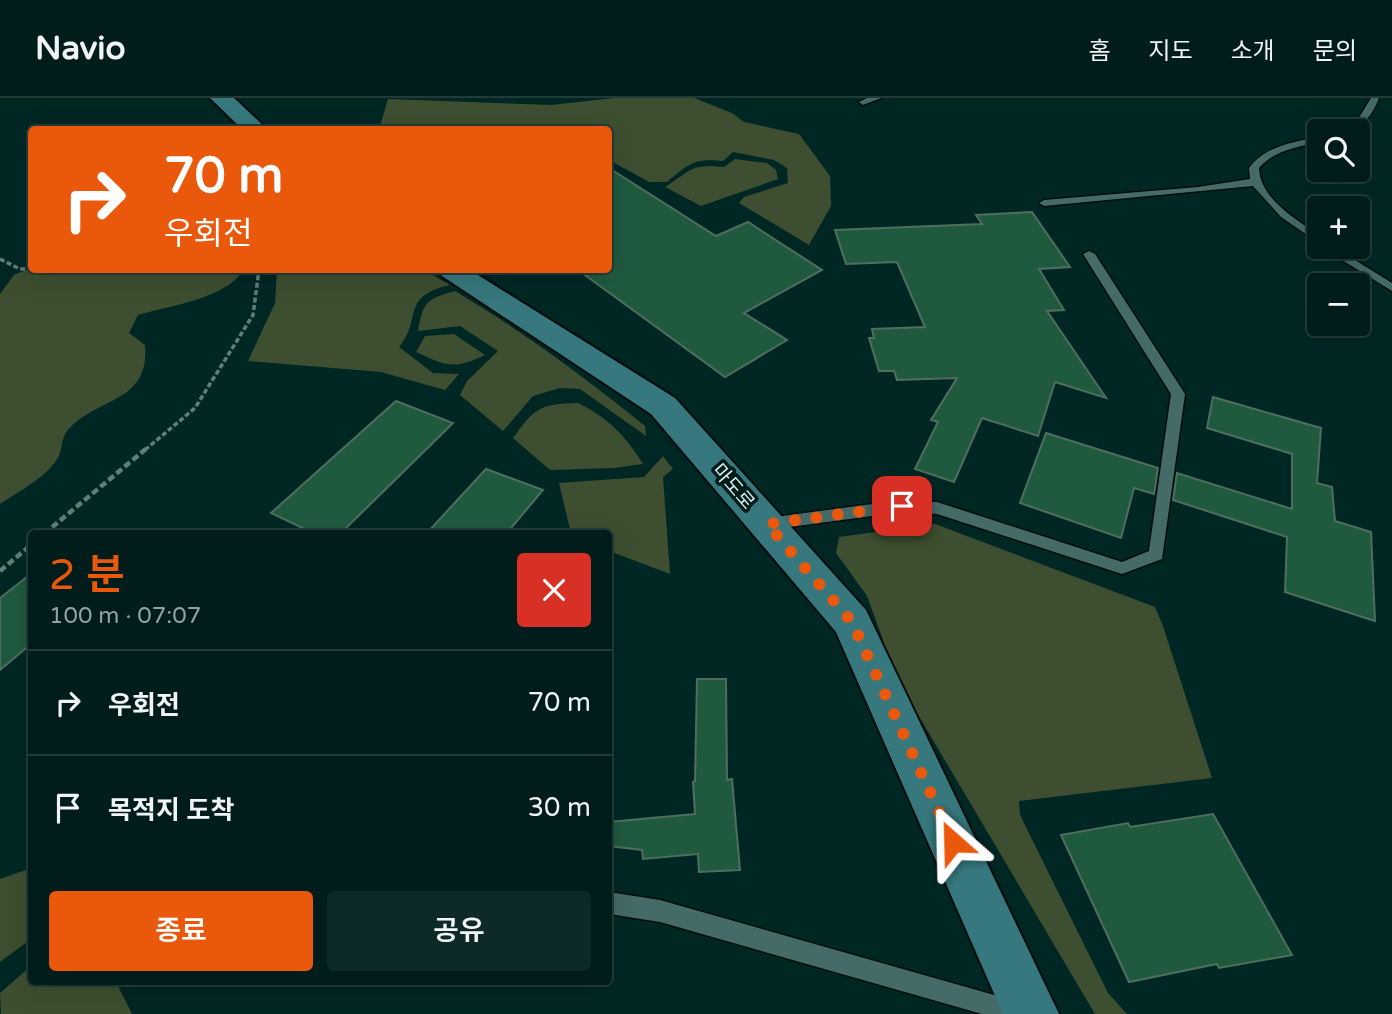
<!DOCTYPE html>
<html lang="ko">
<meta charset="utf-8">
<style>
:root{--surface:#001d1b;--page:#0e2a28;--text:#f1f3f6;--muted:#95a2a3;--line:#223b3a;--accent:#ea580c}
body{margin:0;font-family:"Varela Round","Noto Sans KR",sans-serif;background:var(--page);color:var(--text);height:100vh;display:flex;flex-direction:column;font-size:26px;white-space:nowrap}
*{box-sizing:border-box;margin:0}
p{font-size:23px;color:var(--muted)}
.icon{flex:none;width:38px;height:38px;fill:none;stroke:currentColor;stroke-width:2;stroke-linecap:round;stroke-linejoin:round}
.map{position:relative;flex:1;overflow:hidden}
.sheet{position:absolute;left:28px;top:432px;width:584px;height:455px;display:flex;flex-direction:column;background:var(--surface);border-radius:7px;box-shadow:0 7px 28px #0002,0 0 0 2px var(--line)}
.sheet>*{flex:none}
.top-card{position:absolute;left:28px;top:28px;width:584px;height:147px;border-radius:7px;box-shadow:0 7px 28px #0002,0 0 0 2px var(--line);background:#ea580c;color:#fff;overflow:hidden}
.fabs{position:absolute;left:1307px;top:21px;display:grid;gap:14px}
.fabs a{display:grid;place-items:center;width:63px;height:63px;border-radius:7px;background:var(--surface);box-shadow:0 7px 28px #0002,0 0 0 2px var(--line);font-size:35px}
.pin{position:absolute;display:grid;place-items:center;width:60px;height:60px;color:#fff;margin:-30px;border-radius:14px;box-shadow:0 4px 10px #0006}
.me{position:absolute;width:77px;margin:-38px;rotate:335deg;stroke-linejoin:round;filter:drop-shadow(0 0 5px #0008)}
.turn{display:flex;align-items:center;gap:24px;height:147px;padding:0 21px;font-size:32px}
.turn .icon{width:91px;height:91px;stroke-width:2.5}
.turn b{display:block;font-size:49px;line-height:60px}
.round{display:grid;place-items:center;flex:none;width:74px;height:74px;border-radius:7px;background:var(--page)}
.head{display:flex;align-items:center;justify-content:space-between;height:119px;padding:0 21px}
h1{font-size:42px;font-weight:600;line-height:52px;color:var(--accent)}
.action{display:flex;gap:14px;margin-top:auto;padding:14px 21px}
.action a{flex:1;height:80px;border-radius:7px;background:var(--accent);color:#fff;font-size:28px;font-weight:600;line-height:80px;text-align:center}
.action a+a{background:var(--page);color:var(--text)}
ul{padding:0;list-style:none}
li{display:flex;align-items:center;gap:21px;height:105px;padding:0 21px;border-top:2px solid var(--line)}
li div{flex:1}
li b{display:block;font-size:26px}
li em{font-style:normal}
header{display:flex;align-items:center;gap:42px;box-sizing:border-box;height:98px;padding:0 35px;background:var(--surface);border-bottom:2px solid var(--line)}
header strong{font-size:33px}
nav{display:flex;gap:38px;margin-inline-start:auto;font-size:24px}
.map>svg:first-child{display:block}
</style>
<header>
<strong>Navio</strong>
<nav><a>홈</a><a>지도</a><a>소개</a><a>문의</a></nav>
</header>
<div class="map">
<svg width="1392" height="916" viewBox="0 0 1392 916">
<rect width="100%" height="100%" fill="#002724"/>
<path fill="#3d4f30" d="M615 0H694L732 15 744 24 799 36 830 78 831 108 809 147 739 105 744 99 788 85 787 70 774 62 733 54 723 63C694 60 688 66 667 84H649L609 62V32L379 31 388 1 551 7Z
M735 61 767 65 776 72 778 81 701 108 665 89C692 72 689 66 724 69Z
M31 170 244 172C223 202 171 207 138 217L129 235 145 247C150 306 97 298 67 333 62 339 62 350 59 358 48 379 19 393 0 406V196L14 177Z
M277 172H424L450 187C399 199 423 221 399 249L433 275 459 276 445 292 381 274 248 263 275 205Z
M455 193C522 233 585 279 645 328L646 338 580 291 560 290 533 298 503 333 460 297 467 283 498 253 460 228 418 233C423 204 426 201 455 193Z
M454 236 485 257C453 272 447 268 416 254L425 238Z
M578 305C607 319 626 338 643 366L615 370 550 372 513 340C535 310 539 306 578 305Z
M663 358 673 371 663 379 670 476 609 453V436H571L559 385 644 379Z
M935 426 1155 509 1163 528 1212 680 1019 703 1020 717 1108 895 1127 916H1095L898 583 867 498 836 455 839 439Z
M31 770V841L0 864V781Z
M31 868 32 884H116L132 916H1L0 895Z"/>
<path fill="#1f5a3f" stroke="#4f6e5d" stroke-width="2" d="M609 70 716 138 748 124 822 172 744 215 787 242 725 279 578 172H609Z
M1032 114 1070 169 1039 171 1064 212 1047 213 1106 300 1055 284 1038 338 982 320 954 384 915 371 938 324 931 322 957 280 897 282 894 273H879L869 240H874L872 231 925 229 897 164 846 166 835 132 982 126 976 117Z
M1213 299 1321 330 1317 385 1332 389 1335 423 1371 434 1375 523 1285 494 1287 439 1173 402 1177 375 1292 411V356L1207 330Z
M396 303 453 325 340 436H315L271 415Z
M1046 335 1158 370 1154 396 1134 390 1121 440 1020 405Z
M486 371 543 392 506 436H426Z
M32 475V545L0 572V500Z
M697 581H726L727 682 732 681 740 772 699 774 698 756 643 761 642 752 609 748V724L695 716 693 684 695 683Z
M1213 716 1292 857 1219 870 1217 866 1129 884 1061 737 1128 725 1130 729Z"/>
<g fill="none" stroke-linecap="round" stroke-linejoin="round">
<defs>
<path id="service" d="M867 0H881L863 7 859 4Z
M1371 0H1379C1372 18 1361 33 1341 33L1360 18Z
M1320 38V44C1298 49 1274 52 1259 70 1260 101 1296 121 1320 138V146L1281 119 1253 88 1044 108 1039 105 1044 102 1198 89 1250 81 1249 70C1266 47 1293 45 1320 38Z
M1321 149H1334L1392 185V193Z
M1089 153 1095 156 1185 296 1162 461 1122 476 937 416 902 414 767 432 762 430 759 426 762 422 767 420 902 402 937 404 1122 464 1149 453 1171 296 1083 156Z
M609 794 660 802 1022 905 1030 908 1033 916H982L660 824 609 816Z"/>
<path id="secondary" d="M210 0H234L268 32H243Z
M438 172H470L675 300 866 512 1059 916H1003L836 534 651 316 442 178Z"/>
</defs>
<use href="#service" stroke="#000d0c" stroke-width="3"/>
<use href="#secondary" stroke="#000d0c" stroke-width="4"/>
<path stroke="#5f7f7c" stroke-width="3.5" stroke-dasharray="5 2.5" stroke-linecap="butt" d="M0 161 20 171H32
M145 352 195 310 253 217 259 172"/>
<path stroke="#5f7f7c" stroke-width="4.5" stroke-dasharray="7 3.5" stroke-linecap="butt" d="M44 436 147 350
M0 473 32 446"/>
<use href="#service" fill="#446b67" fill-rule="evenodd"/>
<use href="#secondary" fill="#36787d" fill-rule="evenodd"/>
</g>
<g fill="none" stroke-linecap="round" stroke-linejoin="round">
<path stroke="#ea580c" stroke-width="12" stroke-dasharray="0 21.6" d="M902 408 767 426 852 524 953 744"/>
</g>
<g text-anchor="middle" stroke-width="7" stroke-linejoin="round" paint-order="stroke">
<g font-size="19" fill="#ddf2f0" stroke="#001c1a">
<text transform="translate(734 388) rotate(49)" y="7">마도로</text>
</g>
</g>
</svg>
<div class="fabs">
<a><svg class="icon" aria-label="search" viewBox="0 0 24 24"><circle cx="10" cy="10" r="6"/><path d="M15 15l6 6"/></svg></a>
<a>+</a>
<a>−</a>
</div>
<div class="pin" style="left:902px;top:408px;background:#d93025"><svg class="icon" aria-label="arrive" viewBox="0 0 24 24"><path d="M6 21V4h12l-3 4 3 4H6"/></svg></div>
<svg class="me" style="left:953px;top:744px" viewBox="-20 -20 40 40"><path d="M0-17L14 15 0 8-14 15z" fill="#ea580c" stroke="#fff" stroke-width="4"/></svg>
<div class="top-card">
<div class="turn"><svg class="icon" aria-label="right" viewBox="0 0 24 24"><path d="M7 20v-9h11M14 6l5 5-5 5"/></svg><div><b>70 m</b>우회전</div></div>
</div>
<section class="sheet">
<div class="head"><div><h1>2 분</h1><p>100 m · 07:07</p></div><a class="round" style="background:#d93025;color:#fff"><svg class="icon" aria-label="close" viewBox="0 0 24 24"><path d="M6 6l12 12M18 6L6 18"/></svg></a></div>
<ul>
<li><svg class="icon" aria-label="right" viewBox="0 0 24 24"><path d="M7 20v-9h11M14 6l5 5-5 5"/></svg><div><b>우회전</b></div><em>70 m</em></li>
<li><svg class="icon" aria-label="arrive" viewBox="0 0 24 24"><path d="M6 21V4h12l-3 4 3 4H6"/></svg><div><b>목적지 도착</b></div><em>30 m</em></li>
</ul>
<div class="action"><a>종료</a><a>공유</a></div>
</section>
</div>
